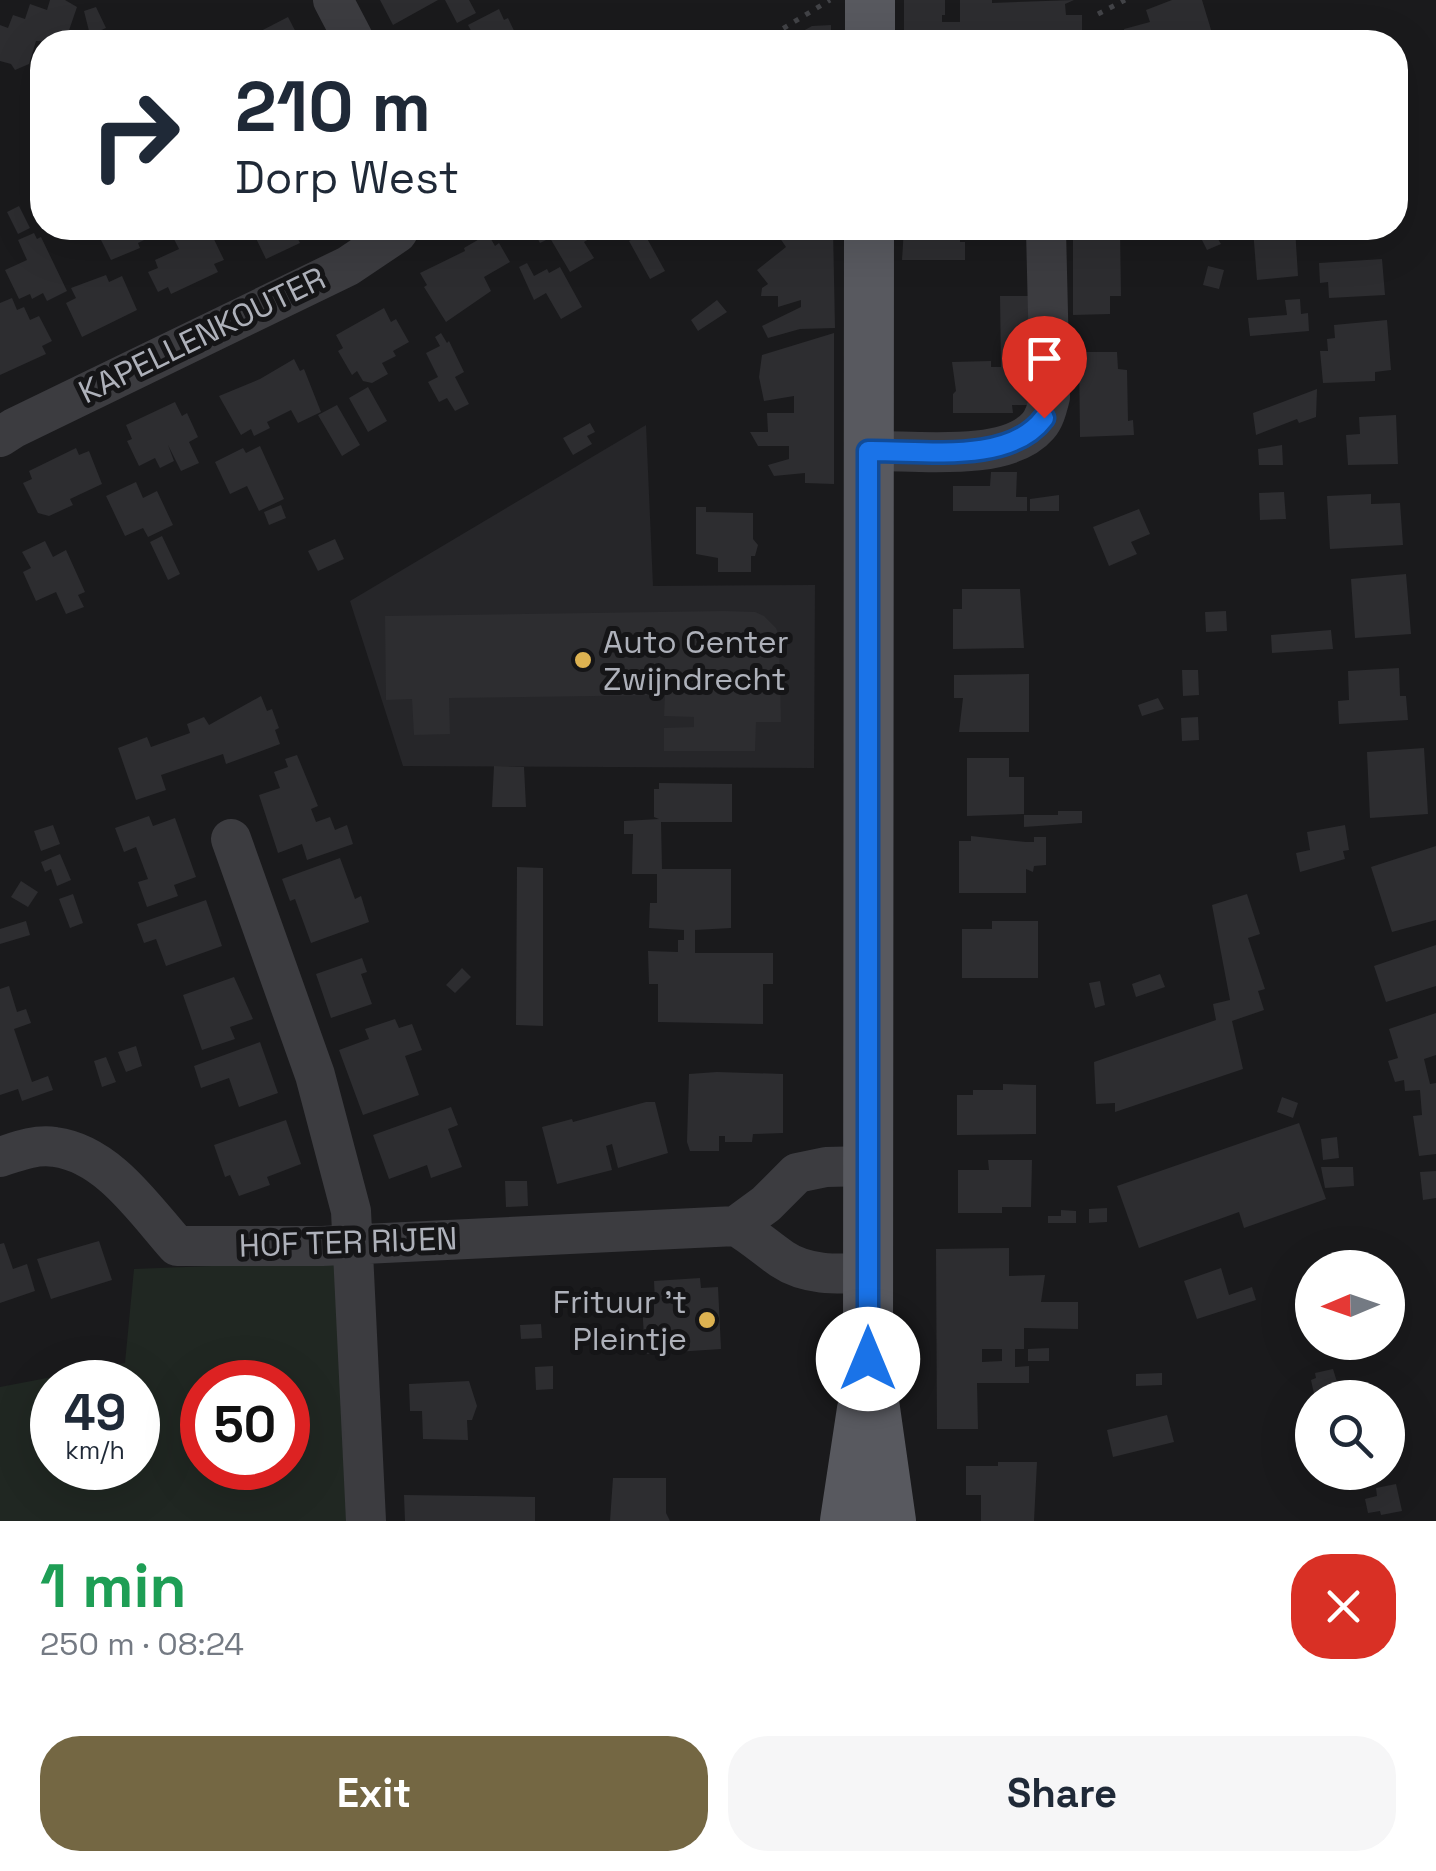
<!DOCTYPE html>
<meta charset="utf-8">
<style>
:root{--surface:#fff;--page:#f6f6f7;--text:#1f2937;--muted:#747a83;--accent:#746743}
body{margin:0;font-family:"Space Grotesk",sans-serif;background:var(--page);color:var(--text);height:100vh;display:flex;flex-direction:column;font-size:38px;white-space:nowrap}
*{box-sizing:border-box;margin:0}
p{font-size:32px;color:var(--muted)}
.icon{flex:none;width:55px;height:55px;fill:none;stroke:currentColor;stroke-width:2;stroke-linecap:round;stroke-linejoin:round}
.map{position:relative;height:1521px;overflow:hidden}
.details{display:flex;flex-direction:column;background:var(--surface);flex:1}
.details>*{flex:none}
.guide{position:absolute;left:30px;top:30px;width:1378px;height:210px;border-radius:40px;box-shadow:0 10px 40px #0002;background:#fff;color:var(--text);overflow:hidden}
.needle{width:65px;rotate:268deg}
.tools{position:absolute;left:1295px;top:1250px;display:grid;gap:20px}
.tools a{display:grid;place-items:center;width:110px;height:110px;border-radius:50%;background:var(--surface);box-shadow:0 10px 40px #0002;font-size:50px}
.speed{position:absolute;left:30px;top:1360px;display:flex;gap:20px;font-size:50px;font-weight:700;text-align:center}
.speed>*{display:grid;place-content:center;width:130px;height:130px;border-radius:50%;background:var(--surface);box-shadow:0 10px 40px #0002;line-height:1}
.speed small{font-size:25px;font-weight:400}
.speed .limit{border:15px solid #d22;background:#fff;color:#111}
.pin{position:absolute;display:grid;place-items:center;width:85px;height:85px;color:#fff;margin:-102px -42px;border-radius:50% 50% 50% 0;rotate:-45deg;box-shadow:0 0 10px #0007}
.pin .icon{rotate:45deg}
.me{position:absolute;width:110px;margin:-55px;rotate:0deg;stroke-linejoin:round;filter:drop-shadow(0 0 8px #0008)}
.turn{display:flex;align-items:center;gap:35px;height:210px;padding:0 40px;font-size:45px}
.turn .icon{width:130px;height:130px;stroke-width:2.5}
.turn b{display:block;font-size:70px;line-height:85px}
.round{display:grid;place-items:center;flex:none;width:105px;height:105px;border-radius:40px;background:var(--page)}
.overview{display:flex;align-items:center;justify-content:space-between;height:170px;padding:0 40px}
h1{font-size:60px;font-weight:800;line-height:75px;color:#1e9e55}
.cta{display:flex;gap:20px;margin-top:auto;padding:20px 40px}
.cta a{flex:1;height:115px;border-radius:40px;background:var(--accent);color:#fff;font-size:40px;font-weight:800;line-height:115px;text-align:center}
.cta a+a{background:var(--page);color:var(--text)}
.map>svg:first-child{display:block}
</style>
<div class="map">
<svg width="1436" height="1521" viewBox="0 0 1436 1521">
<rect width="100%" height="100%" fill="#1a1a1c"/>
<path fill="#262629" d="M646 425 653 586 815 585 814 768 403 766 350 601Z"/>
<path fill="#202722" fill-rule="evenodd" d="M342 1261 348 1521H0V1387L125 1363 134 1269ZM52 1382H138V1468H52ZM202 1382H288V1468H202Z"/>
<path fill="#2d2d30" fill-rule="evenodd" d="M50 0H65L77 7 65 42 36 41 29 64 15 70 11 64 0 61V25L8 28 13 15 25 19 30 4 47 10Z
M380 0H438L393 25Z
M445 0H469L476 13 457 23Z
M904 0H945V15H942V22H960V0H992V3L1074 0 1065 4 1066 15H1082V35L998 36V42H904Z
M1172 0H1202L1212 33 1183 40 1184 42H1102L1125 35 1124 29 1150 22 1146 10Z
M96 7 106 28 90 35 84 11Z
M499 9 504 20 508 18 517 37 506 42H477L468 25Z
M288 17 301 42H251L249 37Z
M831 25V42H783L812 26Z
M19 206 30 228 18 234 7 212Z
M95 228H143L148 238 138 243 140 248 111 260Z
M178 228H196L199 234 209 229 224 260 214 264 218 272 171 294 168 287 158 292 148 272 158 268 155 260 179 249 170 231Z
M251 228H292L300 243 266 259Z
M532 228H606L584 242 594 258 570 272 550 238 540 243Z
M773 228H833L835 328 800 329 768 338 762 326 801 307V300L778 307V296H761L762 288 768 284 757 270 786 247Z
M904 228H960V242H965V260H902Z
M1211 228 1221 244 1207 250 1199 234Z
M1295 228 1298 276 1257 280 1253 229Z
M1326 228H1379L1380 231 1327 235Z
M1073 229H1120L1121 296H1110V314L1073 315Z
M34 233 37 239 41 237 67 291 47 301 43 293 32 299 30 294 19 299 5 270 27 260 18 240Z
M644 233 665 271 650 279 629 241Z
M488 234 495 246 499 243 510 262 484 277 491 291 446 322 424 287 427 285 420 273 465 251 464 248Z
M1382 259 1385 295 1329 298 1328 282 1320 283 1319 263Z
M527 263 534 276 547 269 549 273 560 267 582 307 561 319 546 293 534 300 519 267Z
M1208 266 1224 270 1219 289 1203 285Z
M106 275 109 282 122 276 137 310 82 337 66 303 76 298 71 288Z
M1000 296H1028L1033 405H1012L1013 413H953V394L956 391 952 362 991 361V367H1001Z
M12 298 17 310 24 307 30 320 39 316 52 341 42 346 46 354 0 375V303Z
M1300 299 1301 314 1308 313 1309 331 1250 336 1248 318 1287 315 1285 300Z
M717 300 727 312 698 331 691 320Z
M384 308 391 322 396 319 409 342 393 351 396 356 382 363 388 374 372 383 363 381 357 371 352 375 338 351 343 348 336 335Z
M1387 320 1391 370 1375 372V381L1323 383 1320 351H1328L1327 339 1335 338 1334 325Z
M441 333 447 343 449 341 464 372 455 377 469 404 455 411 447 398 439 402 428 382 438 377 426 353 440 346 435 337Z
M834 333V484L805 483V473L774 476 768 465 789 459V446H758L750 432H768L767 413H794V396L764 401 759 377 762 355Z
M1079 352H1117L1118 369 1127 370 1128 421 1133 420 1134 435 1080 437Z
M294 359 300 371 304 369 321 412 298 423 291 410 267 422 270 428 254 436 251 429 241 435 219 396 260 379Z
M368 387 387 421 368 432 349 398Z
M1317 389 1316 417 1299 423 1297 419 1256 435 1253 413Z
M175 402 182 416 187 413 198 437 189 442 199 463 181 471 168 445 174 461 160 468 155 458 139 466 127 441 132 439 126 425Z
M337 405 360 445 342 456 318 415Z
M1396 415 1398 464 1348 465 1346 435 1360 434 1359 417Z
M590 423 595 432 587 436 592 444 573 455 563 438Z
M1282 445 1283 465H1259L1258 449Z
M260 446 284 499 259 511 247 486 230 494 215 462 243 448 246 453Z
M76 448 79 455 89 451 102 484 70 499 73 505 49 516 38 513 23 483 32 479 29 471Z
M991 472H1017L1016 497H1027V511H953V486H990Z
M136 482 143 498 157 491 173 525 148 537 143 528 125 536 106 496Z
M1284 492 1286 519 1260 520 1259 493Z
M1371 494V504L1400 503 1403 545 1330 549 1327 496Z
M1059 495V511H1030V499Z
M281 505 286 518 269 525 264 512Z
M696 507H706V512L753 513V539L758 545 755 556H751V572H718V558L696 554Z
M1139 509 1150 534 1131 542 1137 554 1109 566 1093 527Z
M162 536 180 574 168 580 150 542Z
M335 539 344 559 318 571 308 551Z
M45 541 53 557 66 550 85 592 78 595 84 607 66 614 56 592 36 601 23 572 31 568 22 552Z
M1406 574 1411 634 1355 638 1351 579Z
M962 589H1020L1024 648 953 649V609H962Z
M725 611 755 612 764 616 776 628 779 636 781 722H756L755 751H664V728L694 727V717L664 716 665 695 449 698 450 734 414 735 412 699 386 700 385 616Z
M1226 611 1227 631 1206 632 1205 612Z
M1331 630 1333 649 1272 653 1271 635Z
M1399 668 1400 696H1406L1408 720 1339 724 1338 701 1349 700 1348 671Z
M1182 670H1198L1199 695 1183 696Z
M1029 674V732H959L963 698H954V675Z
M261 696 267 711 272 709 279 728 275 730 280 744 226 764 223 754 161 775 166 790 136 800 118 748 147 737 151 747 190 733 187 724 204 717 209 725Z
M1158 698 1164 709 1142 716 1138 705Z
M1198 717 1199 740 1182 741 1181 718Z
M1424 748 1428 814 1370 818 1367 752Z
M297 755 318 806 311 809 316 822 330 817 335 830 347 825 353 844 307 860 302 844 278 853 259 795 280 788 274 772 288 767 285 759Z
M967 758H1009V777H1024V814L967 816Z
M494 766 524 767 526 807H492Z
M659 783 732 784V822H661L662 869H731V928L695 930V953H773V984H763V1024L658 1022V984H649L648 951 678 952V940H684V930L649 928 650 903H657V874H632L633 834H624V821L659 819 654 817V789H659Z
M1058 811H1082V823L1024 827V815H1058Z
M149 816 153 826 175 818 196 877 174 885 178 896 147 907 138 882 148 879 136 847 124 852 115 828Z
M53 825 60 844 41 851 34 831Z
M1345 825 1349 850 1343 851 1345 859 1300 872 1296 853 1310 850 1307 832Z
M971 836 1026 842H1034V837H1046V865L1034 866 1033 872 1026 869V893H959V841H971Z
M1436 846V920L1392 932 1371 867Z
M60 854 71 880 57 886 51 869 45 872 41 862Z
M340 858 355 899 361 896 369 922 311 943 295 899 290 901 282 879Z
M517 867 543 868V1026L516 1025Z
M21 881 38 892 28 907 11 897Z
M73 894 83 923 70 928 59 899Z
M1247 894 1260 934 1248 938 1265 989 1258 991 1264 1010 1232 1021 1243 1069 1115 1112V1103L1096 1104 1094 1062 1216 1020 1213 1004 1230 1000 1212 905Z
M206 900 222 946 166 966 156 939 144 943 137 924Z
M26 921 30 935 0 944V929Z
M992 921H1038V978H962V929H992Z
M1436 945V986L1386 1002 1374 966Z
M362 958 367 972 361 974 372 1004 331 1018 316 974Z
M462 968 471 977 455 993 446 985Z
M1160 974 1165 987 1136 997 1132 984Z
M234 977 253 1019 230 1027 235 1039 202 1050 183 995Z
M1100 981 1105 1005 1095 1008 1089 983Z
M9 986 17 1012 26 1009 31 1023 14 1029 32 1082 48 1076 53 1090 22 1101 18 1089 0 1095V989Z
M1436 1013V1055L1424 1059 1430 1084 1436 1083V1154L1419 1156 1413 1116 1422 1115 1420 1090 1405 1091 1404 1080 1395 1082 1388 1061 1398 1058 1389 1029Z
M395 1019 399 1028 412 1024 422 1050 405 1056 419 1095 363 1115 339 1050 369 1039 365 1029Z
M260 1042 278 1093 239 1107 229 1078 201 1088 194 1066Z
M136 1046 142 1066 126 1072 118 1052Z
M106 1057 116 1082 102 1087 94 1061Z
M717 1072 783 1074V1133L753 1134 752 1142H725V1136H719V1151H690L687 1142 689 1074Z
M1003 1084 1036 1085V1134L957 1135V1095H973V1090H1003Z
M1282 1097 1298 1103 1293 1118 1277 1112Z
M646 1102H655L668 1153 618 1168 612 1144 606 1146 612 1170 557 1184 542 1127 572 1119 573 1122Z
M451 1107 458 1125 448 1129 462 1167 431 1178 427 1165 389 1179 373 1135Z
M286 1120 301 1164 267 1177 270 1185 239 1196 230 1175 225 1177 214 1145Z
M1299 1123 1326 1199 1244 1228 1239 1212 1139 1248 1117 1186Z
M1337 1137 1339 1158 1323 1160 1321 1139Z
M988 1160H1032L1031 1207H1002V1213H958V1170H989Z
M1321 1167H1353L1354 1186 1325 1188Z
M1436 1171V1198L1423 1200 1420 1172Z
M505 1181H527L528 1206 506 1207Z
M1107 1208V1222L1089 1223V1209Z
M1061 1210 1076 1211V1223H1048V1216H1061Z
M99 1241 112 1280 51 1299 37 1259Z
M4 1243 13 1269 27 1264 35 1291 0 1303V1244Z
M1009 1248V1276L1045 1275 1041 1302H1078V1329L1024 1328V1349H1015V1367L1029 1366V1383H977L978 1429H937L936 1249ZM982 1349H1002V1361L982 1362Z
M1221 1268 1229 1295 1252 1287 1256 1300 1197 1319 1184 1281Z
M700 1278 701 1288 718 1287 721 1349 645 1354 642 1303 655 1302 654 1281Z
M541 1324 542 1338 521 1339 520 1325Z
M1049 1348V1361H1028V1349Z
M553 1366V1389L536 1390 535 1367Z
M1333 1369 1341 1395 1315 1398 1311 1380 1316 1378 1315 1373Z
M1162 1373V1385L1136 1386V1374Z
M469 1381 477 1406 472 1420H467L468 1440 423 1439 422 1411H410L409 1384Z
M1167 1415 1174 1442 1113 1457 1107 1430Z
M998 1462H1037L1034 1521H981V1495H966V1466H998Z
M613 1478H666V1513L670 1521H610Z
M1396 1484 1402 1511 1381 1515 1380 1511 1368 1513 1365 1499 1377 1496 1376 1488Z
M404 1495 535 1497V1521H405Z"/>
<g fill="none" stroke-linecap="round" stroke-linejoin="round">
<path stroke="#424347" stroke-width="5" stroke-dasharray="5 8" stroke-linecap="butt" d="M1098 14 1125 0
M761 42 830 0"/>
<path stroke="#3c3c40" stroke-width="40" d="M333 0 355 42
M0 437 14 428 348 266 397 233 400 228
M868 451C914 450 1006 463 1038 426 1045 418 1047 408 1050 397L1046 230
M231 839 315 1075 351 1211 366 1521
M0 1157C18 1151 36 1144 55 1147 108 1154 144 1209 177 1246H322L736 1226 766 1204 797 1173 826 1167 867 1166
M736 1226C753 1236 766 1248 782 1259 807 1276 839 1274 868 1273"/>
<path stroke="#58595f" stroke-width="50" d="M870 42V0
M869 228 868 1359 891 1521
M845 1521 862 1409"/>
</g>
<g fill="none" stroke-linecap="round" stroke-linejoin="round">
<defs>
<path id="route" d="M868 1359V451C922 450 1009 465 1044 418"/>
</defs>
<use href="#route" stroke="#114b97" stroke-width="25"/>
<use href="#route" stroke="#1a73e8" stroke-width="18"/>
</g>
<g fill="#ddb251" stroke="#151517" stroke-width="4">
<circle cx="583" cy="660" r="10"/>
<circle cx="707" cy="1320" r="10"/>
</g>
<g text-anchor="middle" stroke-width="10" stroke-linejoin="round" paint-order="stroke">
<g font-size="32" fill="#aeb1ba" stroke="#151517">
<text transform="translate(202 335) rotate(-26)" y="11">KAPELLENKOUTER</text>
<text transform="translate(348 1242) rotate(-2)" y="11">HOF TER RIJEN</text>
</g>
<g font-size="32" fill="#aeb1ba" stroke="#151517" text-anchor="start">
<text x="603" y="653">Auto Center<tspan x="603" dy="37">Zwijndrecht</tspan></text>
<text x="687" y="1313" text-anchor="end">Frituur 't<tspan x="687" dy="37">Pleintje</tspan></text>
</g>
</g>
</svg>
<div class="tools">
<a><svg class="needle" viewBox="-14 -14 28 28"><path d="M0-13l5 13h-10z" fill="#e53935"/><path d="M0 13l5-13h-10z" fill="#747a83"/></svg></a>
<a><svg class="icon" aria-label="search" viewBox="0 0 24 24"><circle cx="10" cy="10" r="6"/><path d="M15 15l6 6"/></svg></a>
</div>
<div class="speed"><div>49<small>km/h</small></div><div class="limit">50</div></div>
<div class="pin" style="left:1044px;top:418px;background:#d93025"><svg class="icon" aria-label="arrive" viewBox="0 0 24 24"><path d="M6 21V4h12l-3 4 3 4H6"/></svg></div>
<svg class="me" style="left:868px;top:1359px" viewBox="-20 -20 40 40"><circle r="19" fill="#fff"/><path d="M0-13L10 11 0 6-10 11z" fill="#1a73e8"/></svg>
<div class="guide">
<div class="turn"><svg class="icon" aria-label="right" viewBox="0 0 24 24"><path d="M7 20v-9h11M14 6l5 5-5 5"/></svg><div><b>210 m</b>Dorp West</div></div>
</div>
</div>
<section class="details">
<div class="overview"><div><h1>1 min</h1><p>250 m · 08:24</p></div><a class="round" style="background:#d93025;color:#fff"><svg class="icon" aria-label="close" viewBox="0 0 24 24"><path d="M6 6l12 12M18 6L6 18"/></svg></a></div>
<div class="cta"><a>Exit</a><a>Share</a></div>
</section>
